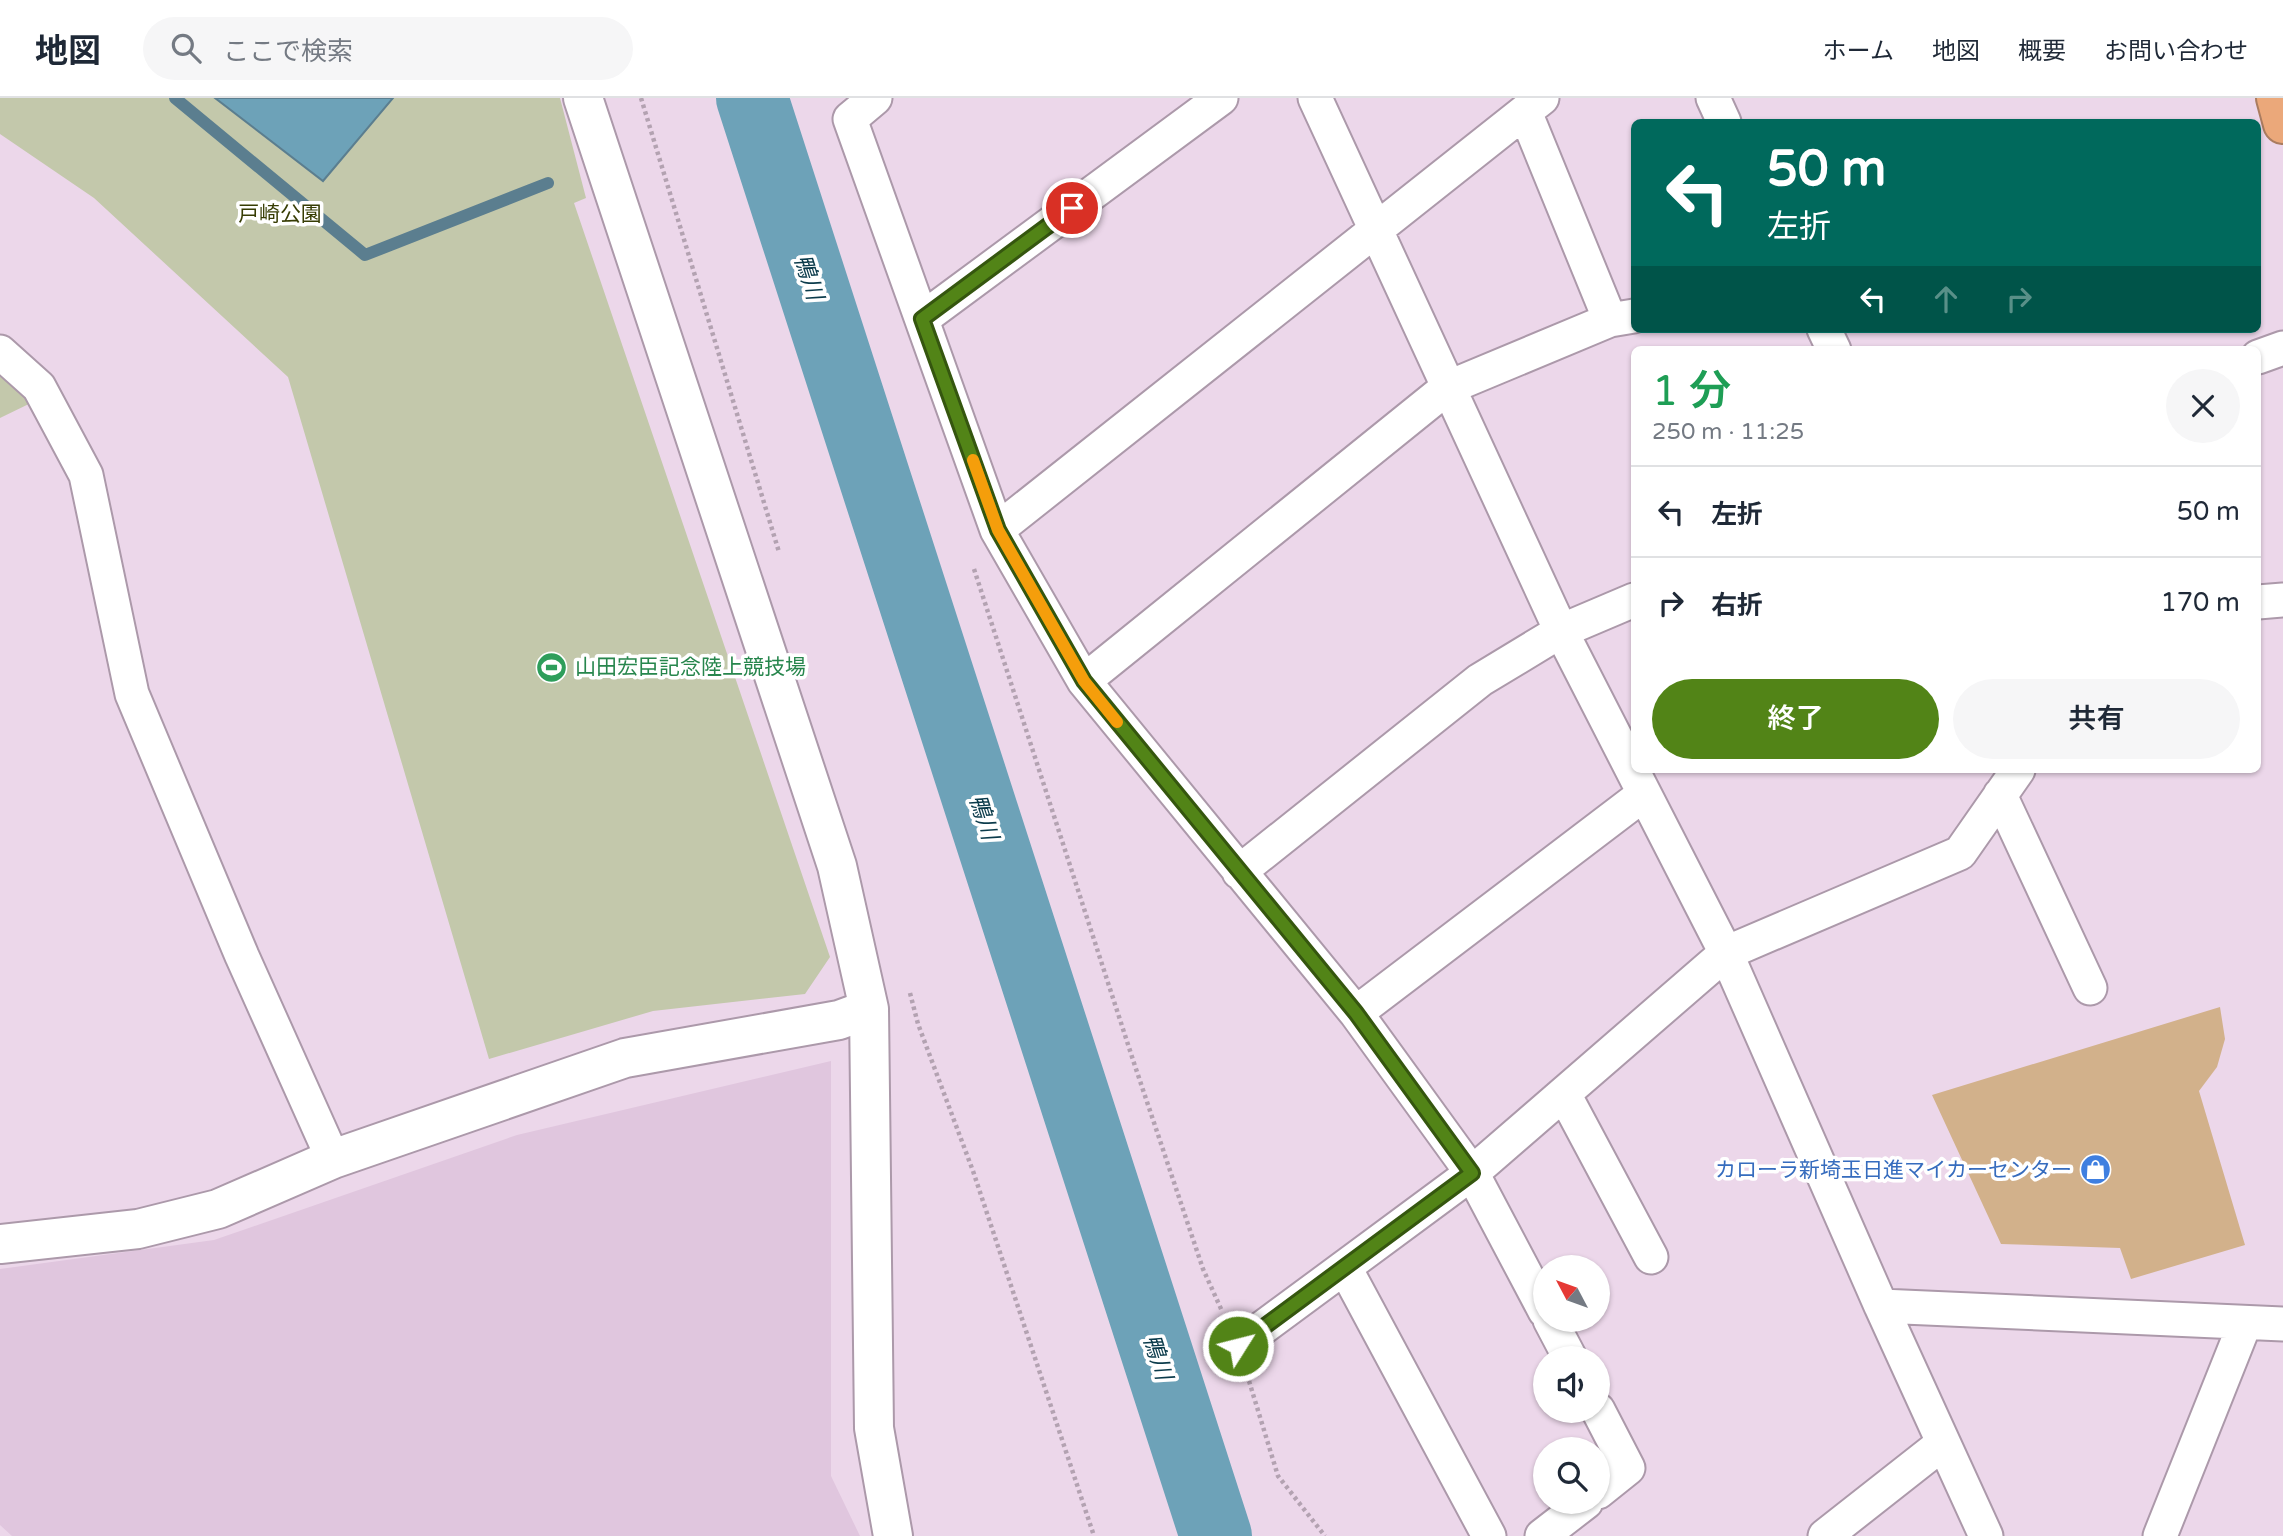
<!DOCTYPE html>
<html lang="ja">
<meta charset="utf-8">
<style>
:root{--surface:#fff;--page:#f6f6f7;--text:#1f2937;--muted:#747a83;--line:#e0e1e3;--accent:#528417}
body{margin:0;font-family:"Varela Round","Noto Sans JP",sans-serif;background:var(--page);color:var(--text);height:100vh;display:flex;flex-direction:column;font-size:26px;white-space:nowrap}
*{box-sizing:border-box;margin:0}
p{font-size:23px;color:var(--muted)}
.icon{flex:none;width:38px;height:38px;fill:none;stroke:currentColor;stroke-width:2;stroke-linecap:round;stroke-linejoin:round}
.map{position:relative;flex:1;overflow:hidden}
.drawer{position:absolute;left:1631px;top:248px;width:630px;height:427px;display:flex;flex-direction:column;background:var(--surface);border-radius:10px;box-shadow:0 2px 5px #0004}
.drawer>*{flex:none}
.guide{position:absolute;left:1631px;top:21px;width:630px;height:214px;border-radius:10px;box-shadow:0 2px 5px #0004;background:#00695c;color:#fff;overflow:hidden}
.needle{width:46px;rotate:311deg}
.controls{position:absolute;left:1533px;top:1157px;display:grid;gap:14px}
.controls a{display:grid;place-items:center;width:77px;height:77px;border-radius:50%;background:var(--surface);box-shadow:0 2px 5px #0004;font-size:35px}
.pin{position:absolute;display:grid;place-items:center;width:60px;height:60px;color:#fff;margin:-30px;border:4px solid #fff;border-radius:50%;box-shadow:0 2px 7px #0007}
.me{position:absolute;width:77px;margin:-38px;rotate:54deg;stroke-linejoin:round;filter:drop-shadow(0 0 5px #0008)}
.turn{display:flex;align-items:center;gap:24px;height:147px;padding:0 21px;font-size:32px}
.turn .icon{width:91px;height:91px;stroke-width:2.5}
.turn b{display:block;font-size:49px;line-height:60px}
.lanes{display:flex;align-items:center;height:66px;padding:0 21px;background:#0003;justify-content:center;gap:35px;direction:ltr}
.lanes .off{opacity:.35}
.round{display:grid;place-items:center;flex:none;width:74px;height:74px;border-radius:37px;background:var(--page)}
.summary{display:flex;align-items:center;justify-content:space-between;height:119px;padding:0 21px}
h1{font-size:42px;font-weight:600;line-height:52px;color:#1e9e55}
.action{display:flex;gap:14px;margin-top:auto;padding:14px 21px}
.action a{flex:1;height:80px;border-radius:42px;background:var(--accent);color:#fff;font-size:28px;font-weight:600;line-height:80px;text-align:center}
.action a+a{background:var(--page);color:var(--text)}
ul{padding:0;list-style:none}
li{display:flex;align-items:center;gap:21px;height:91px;padding:0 21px;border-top:2px solid var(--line)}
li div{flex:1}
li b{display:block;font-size:26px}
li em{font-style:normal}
header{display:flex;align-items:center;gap:42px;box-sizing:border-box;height:98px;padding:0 35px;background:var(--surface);border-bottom:2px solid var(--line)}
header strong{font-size:33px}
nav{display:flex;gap:38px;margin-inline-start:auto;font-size:24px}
.search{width:490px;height:63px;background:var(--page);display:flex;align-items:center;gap:18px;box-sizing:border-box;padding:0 24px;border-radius:38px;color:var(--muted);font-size:26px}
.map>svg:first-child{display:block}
</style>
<header>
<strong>地図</strong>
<div class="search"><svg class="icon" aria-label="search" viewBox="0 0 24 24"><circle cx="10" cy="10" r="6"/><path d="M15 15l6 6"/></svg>ここで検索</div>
<nav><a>ホーム</a><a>地図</a><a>概要</a><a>お問い合わせ</a></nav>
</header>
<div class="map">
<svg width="2283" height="1438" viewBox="0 0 2283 1438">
<rect width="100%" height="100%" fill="#ecd7ea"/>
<path fill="#e0c6de" d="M831 963V1378L860 1438H12L0 1427V1171L214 1142 517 1037Z"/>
<path fill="#c3c8ab" d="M0 0H560L586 100 574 105 830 859 805 896 653 913 489 961 288 279 94 100 0 36Z
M0 275 35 303 0 320Z"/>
<path fill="#6da2b8" stroke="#5b7e8f" stroke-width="2" d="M215 0H393L323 83Z"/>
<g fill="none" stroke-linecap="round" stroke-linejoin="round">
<path stroke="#5b7e8f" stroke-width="12" d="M175 0 365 157 548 85"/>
<path stroke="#6da2b8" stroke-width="72" d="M752 0 1216 1438"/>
</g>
<path fill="#d2b18b" d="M2220 909 2225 941 2217 969 2199 993 2245 1147 2131 1181 2120 1150 2001 1146 1932 997Z"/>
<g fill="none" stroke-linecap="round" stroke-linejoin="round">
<defs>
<path id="street" d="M875 0 850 21 997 432 1084 583 1356 915 1472 1075 1545 1213
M1315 0 1561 533 1726 855 1881 1208
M1713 0 1724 24
M1525 14 1610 222
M922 221 1221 0
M1824 231 1834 252
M0 254 39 289 86 377 132 596 242 858 333 1061
M2258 259 2283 250
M997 432 1542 0
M2258 504 2283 502
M1084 583 1447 290 1610 222 1634 218
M2000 697 2090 890
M1239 774 1480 582 1561 533 1634 502
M1356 915 1644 696
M1564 996 1651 1159
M1345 1170 1489 1438
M1550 1222 1570 1260
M1238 1248 1472 1075 1726 855 1960 755 2018 672
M1598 1312 1628 1370 1598 1394
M1542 1438 1586 1404
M1825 1438 1942 1346
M1986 1438 1881 1208 2283 1226
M2160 1438 2245 1225"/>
<path id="secondary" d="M583 0 837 768 869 911 874 1330 893 1438
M0 1146 138 1131 218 1111 333 1061 625 960 839 922 869 911"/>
<path id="highway" d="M2276 0 2283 26"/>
</defs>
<use href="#street" stroke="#ac99aa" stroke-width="37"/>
<use href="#secondary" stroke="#ac99aa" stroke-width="42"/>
<use href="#highway" stroke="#aa7c60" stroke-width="42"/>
<path stroke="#b3a2b1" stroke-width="4.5" stroke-dasharray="3.5 3.5" stroke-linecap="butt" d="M641 0 779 454
M974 471 1134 965 1203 1171 1222 1213
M910 895 918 926 973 1073 1094 1438
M1249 1283 1278 1378 1325 1438"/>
<use href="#street" stroke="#fff" stroke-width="33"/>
<use href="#secondary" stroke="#fff" stroke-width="38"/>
<use href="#highway" stroke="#eba87a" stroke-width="38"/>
</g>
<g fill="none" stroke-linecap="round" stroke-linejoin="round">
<defs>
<path id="route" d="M1072 110 922 221 998 432 1084 583 1356 915 1472 1075 1238 1248"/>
</defs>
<use href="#route" stroke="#35560f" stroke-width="18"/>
<use href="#route" stroke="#528417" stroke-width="12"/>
<path stroke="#f59e0b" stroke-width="12" d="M973 362 998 432 1084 583 1117 624"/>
</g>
<defs>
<symbol id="stadium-disc" viewBox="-11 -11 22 22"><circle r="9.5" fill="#2e9e5b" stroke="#fff"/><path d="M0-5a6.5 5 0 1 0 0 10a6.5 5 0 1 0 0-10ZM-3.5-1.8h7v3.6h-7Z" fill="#fff"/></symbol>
<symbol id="shop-disc" viewBox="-11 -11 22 22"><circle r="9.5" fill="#3f7fe0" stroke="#fff"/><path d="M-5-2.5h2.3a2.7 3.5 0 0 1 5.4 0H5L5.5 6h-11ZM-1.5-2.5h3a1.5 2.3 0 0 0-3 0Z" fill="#fff"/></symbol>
</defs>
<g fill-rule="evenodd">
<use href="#stadium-disc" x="534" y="552" width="35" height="35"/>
<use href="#shop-disc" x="2078" y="1054" width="35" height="35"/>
</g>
<g text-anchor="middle" stroke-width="7" stroke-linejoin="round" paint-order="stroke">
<g font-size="21" fill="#373d04" stroke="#fff">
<text x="280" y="123">戸崎公園</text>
</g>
<g font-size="21" fill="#27864d" stroke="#fff" text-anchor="start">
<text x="575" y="576">山田宏臣記念陸上競技場</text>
</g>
<g font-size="21" fill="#366cbe" stroke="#fff" text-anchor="end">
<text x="2072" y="1079">カローラ新埼玉日進マイカーセンター</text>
</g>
<g font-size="23" font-style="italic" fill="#0b3b4b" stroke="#fff">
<text transform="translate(809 179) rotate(72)" y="8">鴨川</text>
<text transform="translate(984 719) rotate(72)" y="8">鴨川</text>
<text transform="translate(1158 1259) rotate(72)" y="8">鴨川</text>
</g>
</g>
</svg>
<div class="controls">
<a><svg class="needle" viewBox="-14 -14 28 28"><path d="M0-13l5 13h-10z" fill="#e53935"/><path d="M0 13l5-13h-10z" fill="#747a83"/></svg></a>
<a><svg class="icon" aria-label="sound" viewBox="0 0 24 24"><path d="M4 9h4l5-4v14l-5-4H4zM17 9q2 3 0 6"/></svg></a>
<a><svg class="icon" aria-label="search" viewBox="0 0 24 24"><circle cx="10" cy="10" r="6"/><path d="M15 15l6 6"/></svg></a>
</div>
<div class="pin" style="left:1072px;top:110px;background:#d93025"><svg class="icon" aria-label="arrive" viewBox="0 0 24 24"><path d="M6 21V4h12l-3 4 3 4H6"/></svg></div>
<svg class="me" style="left:1238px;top:1248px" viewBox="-20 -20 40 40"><circle r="17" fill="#528417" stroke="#fff" stroke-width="3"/><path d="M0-11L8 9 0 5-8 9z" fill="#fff"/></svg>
<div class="guide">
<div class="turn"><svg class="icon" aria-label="left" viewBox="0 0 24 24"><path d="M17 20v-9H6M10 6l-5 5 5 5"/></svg><div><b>50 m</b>左折</div></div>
<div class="lanes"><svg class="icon" aria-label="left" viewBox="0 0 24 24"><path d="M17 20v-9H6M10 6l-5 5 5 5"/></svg><svg class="icon off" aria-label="ahead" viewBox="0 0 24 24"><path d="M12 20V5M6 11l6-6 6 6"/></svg><svg class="icon off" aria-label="right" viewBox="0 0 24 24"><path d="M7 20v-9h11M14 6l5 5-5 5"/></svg></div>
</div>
<section class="drawer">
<div class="summary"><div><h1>1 分</h1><p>250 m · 11:25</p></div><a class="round"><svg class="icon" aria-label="close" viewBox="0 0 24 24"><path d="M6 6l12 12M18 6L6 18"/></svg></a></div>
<ul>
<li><svg class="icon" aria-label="left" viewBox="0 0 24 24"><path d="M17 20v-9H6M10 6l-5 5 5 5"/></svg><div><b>左折</b></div><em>50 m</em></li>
<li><svg class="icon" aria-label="right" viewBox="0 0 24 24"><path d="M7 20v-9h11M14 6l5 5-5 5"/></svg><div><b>右折</b></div><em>170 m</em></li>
</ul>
<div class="action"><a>終了</a><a>共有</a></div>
</section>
</div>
